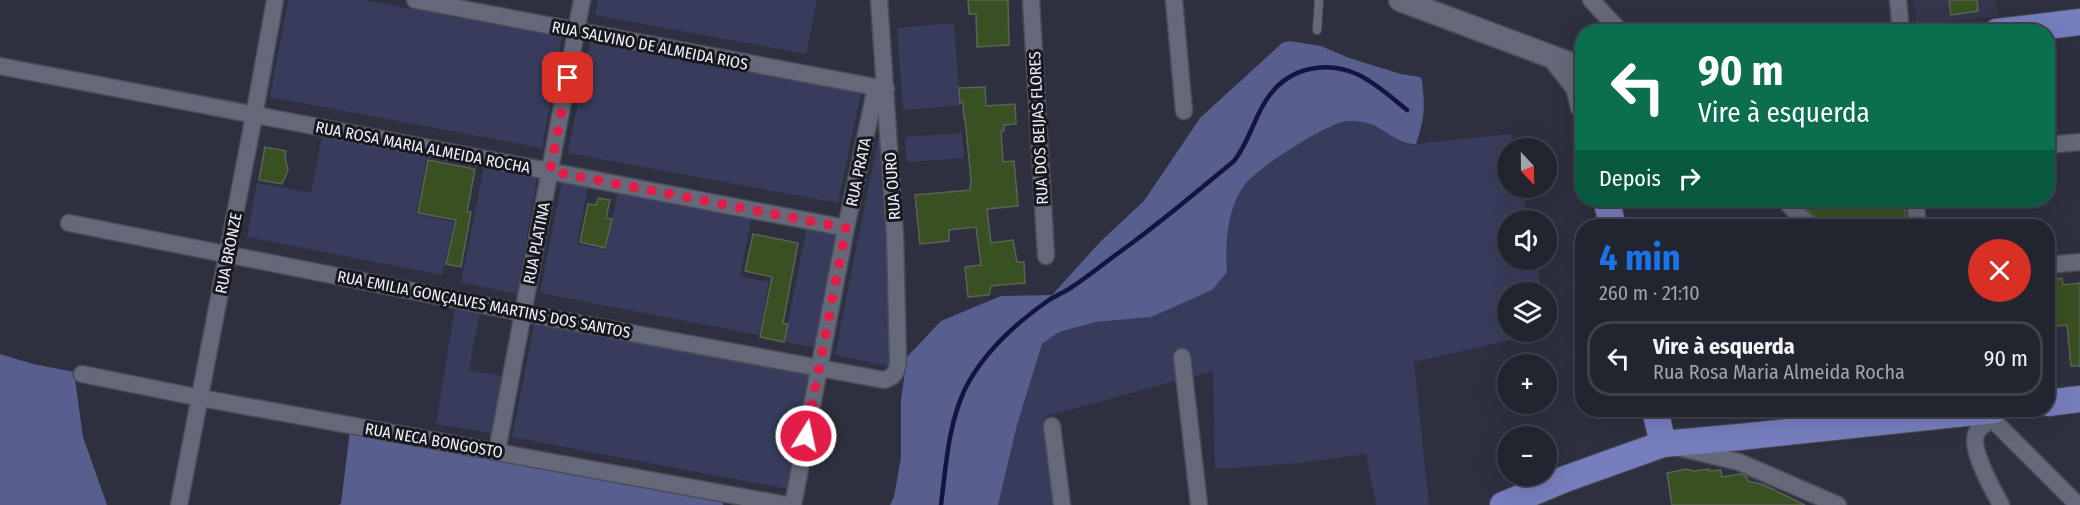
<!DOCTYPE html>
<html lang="pt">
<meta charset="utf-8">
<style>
:root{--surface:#22242f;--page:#2a2c37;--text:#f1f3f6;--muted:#a2a4aa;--line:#3f414b;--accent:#1a73e8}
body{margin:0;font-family:"Fira Sans Condensed",sans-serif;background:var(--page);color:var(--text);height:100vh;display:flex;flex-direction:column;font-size:22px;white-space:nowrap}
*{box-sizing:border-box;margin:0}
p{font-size:20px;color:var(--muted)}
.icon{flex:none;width:33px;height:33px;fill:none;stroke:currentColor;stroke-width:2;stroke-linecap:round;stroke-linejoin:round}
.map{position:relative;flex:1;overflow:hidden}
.details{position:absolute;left:1575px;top:219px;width:480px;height:198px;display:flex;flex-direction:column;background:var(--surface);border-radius:24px;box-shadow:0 6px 24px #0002,0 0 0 2px var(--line)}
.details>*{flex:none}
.guide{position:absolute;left:1575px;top:24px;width:480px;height:183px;border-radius:24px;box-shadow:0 6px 24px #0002,0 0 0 2px var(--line);background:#0b6e4f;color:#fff;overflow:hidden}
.needle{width:39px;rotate:158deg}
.controls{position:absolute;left:1497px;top:138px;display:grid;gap:12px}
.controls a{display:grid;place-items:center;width:60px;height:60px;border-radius:50%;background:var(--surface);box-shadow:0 6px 24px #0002,0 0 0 2px var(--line);font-size:30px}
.pin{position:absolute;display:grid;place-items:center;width:51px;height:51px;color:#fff;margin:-26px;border-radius:12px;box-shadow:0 3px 9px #0006}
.me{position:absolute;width:66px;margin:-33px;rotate:10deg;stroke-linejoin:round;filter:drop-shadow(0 0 4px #0008)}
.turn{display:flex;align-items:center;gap:21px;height:126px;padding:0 24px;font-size:27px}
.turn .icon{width:78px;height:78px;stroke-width:2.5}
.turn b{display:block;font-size:42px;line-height:51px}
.then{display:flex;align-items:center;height:57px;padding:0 24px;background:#0003;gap:12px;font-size:22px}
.round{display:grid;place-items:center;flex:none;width:63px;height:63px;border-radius:32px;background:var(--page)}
.overview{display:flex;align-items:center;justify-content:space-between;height:102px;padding:0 24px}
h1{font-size:36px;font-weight:700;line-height:45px;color:var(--accent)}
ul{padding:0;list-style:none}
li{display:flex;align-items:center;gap:18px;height:75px;margin:0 12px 9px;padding:0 12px;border:3px solid var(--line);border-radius:24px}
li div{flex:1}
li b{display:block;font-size:22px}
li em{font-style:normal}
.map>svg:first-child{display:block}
</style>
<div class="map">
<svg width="2080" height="505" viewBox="0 0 2080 505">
<rect width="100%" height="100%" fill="#2e303f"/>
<path fill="#34374c" d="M1914 0H1996L1998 16 1917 25Z"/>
<path fill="#383c5c" d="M288 0H364L562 37 542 148 270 97Z
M598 0H817L806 54 595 15Z
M954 23 960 105 903 110 897 28Z
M590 41 861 93 838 203 568 153Z
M1363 121 1380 129 1406 145 1512 134 1514 148H1508V188H1522L1528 220H1508V260H1536L1542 292H1508V332H1546L1547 317 1549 331 1414 362 1429 505H1376L1366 454 1299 463 1215 469 1213 371 1046 416 1058 505H998L1017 425 1042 344 1059 332 1096 322 1151 317 1227 272C1225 246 1227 207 1243 186 1254 171 1322 127 1340 122 1347 120 1356 122 1363 121Z
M880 130 894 367 835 355Z
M962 133 964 158 907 162 905 137Z
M322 135 427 154 416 214 454 222 442 275 247 237 257 183 311 193Z
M484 167 537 177 517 294 461 282Z
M562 182 588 186 577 244 606 250 618 190 752 217 740 276 769 282 759 335 540 293Z
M807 227 836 233 814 347 784 342Z
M455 307 480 311 469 370 502 376 492 433 436 424Z
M535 321 810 373 788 489 512 437Z"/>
<path fill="#585f8e" d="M1290 41 1321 46 1349 58 1401 74 1420 77 1422 80C1425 108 1425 117 1416 144 1395 145 1382 124 1362 122 1355 121 1345 120 1339 123 1318 130 1255 169 1243 187 1227 210 1225 245 1227 272L1212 290 1151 317 1096 322 1059 332 1042 344 1017 425 998 505H890L894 497 901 457V400L907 357 941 321 1001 296 1052 295 1101 241 1144 201 1200 118 1282 43Z
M0 354 33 364 74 372 83 437 107 505H0Z
M350 430 724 500 723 505H338L341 504Z"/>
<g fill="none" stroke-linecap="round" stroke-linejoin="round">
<path stroke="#14153d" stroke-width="4.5" d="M941 505C946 466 948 425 965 389 983 353 1016 323 1049 300 1055 296 1062 293 1069 289 1089 276 1108 260 1128 246 1165 219 1199 190 1234 161 1250 141 1254 116 1269 96 1290 67 1327 60 1359 75 1377 84 1392 98 1407 110"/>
</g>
<path fill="#395022" stroke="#5b6354" stroke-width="1.5" d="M968 0H1008L1009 45 977 47 976 14H969Z
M1949 0H1977L1978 11 1951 15Z
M985 87 986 106 1015 104 1016 124 1004 125V131H1001L1003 162 1014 161 1018 206 987 209 991 243 1013 240 1017 262H1024L1025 283 991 286 989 295 968 297 965 267 981 265 976 227 949 230V241L920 244 915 195 970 190 971 180 965 118H964L963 102 960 103 959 88Z
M265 147 286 151 285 158 288 170 282 184 259 180Z
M428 160 475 169 467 212H471L461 267 446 264 456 220 418 213Z
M598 198 610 200 606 218 612 219 605 248 580 242 588 204 596 205Z
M1798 200H1904L1907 226H1824Z
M753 234 798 243 783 323 788 324 784 342 760 337 772 277 745 271Z
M2062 278 2063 285 2080 283V366H2071L2067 325 2048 327V280Z
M1686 469 1694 471 1709 469V471L1721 470 1722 477 1741 474 1747 477 1748 481 1764 485 1805 505H1672L1667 473Z"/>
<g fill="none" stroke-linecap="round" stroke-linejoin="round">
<defs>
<path id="lane" d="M1317 30 1319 0"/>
<path id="street" d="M415 0 886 89
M1031 0 1046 256
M1174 0 1184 111
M1591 0 1621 32
M1898 0 1901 32
M0 66 846 228
M2048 145 2080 142
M1784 200 1810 226
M1915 200 1918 226
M69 223 523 313 884 380C894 377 896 373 898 363L895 236 879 0
M2048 265 2080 262
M1182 357 1199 505
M82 374 201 398 787 505
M1983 410 2078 505
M1991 419C1987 423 1980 427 1977 432 1968 448 1993 489 2001 505
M1052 426 1062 505
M1681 448 1739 462 1838 505
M497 451 582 0
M179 505 254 116 275 0
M793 505 846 228 876 87"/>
<path id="secondary" d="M1400 0 1582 68
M1554 58 1577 87 1582 107"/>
<path id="primary" d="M1997 32 2080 22
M1606 200 1613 226
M2048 403 2080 399
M1655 410 1663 444
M1503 505 1565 479 1663 444 1740 437 1994 410"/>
</defs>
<use href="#lane" stroke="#4a4c58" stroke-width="10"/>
<use href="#street" stroke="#4a4c58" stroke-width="19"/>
<use href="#secondary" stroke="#4a4c58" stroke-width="25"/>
<use href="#primary" stroke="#4a4c58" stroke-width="28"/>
<use href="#lane" stroke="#656878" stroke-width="8"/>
<use href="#street" stroke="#656878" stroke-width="16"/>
<use href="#secondary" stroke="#656878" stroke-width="22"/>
<use href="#primary" stroke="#777ebe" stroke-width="26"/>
</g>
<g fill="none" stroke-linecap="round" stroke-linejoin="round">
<path stroke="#e11d48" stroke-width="10" stroke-dasharray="0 18" d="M568 78 550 171 846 228 806 436"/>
</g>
<g text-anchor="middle" stroke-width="6" stroke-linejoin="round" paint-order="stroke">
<g font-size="16" fill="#eff0fa" stroke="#18191f">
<text transform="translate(650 45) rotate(11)" y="6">RUA SALVINO DE ALMEIDA RIOS</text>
<text transform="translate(1038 128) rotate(-93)" y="6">RUA DOS BEIJAS FLORES</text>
<text transform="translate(423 147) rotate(11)" y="6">RUA ROSA MARIA ALMEIDA ROCHA</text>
<text transform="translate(858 172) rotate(-78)" y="6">RUA PRATA</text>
<text transform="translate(892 186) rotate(-94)" y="6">RUA OURO</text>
<text transform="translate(536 243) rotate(-79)" y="6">RUA PLATINA</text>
<text transform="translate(228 253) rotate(-79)" y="6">RUA BRONZE</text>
<text transform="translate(484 304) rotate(11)" y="6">RUA EMILIA GONÇALVES MARTINS DOS SANTOS</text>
<text transform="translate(434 440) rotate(10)" y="6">RUA NECA BONGOSTO</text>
</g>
</g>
</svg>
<div class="controls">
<a><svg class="needle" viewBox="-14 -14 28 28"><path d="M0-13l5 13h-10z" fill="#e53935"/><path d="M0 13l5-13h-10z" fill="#a2a4aa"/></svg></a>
<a><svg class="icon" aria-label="sound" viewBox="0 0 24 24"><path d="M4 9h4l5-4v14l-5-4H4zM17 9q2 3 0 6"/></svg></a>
<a><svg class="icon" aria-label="layers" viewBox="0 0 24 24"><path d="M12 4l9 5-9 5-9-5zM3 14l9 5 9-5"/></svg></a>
<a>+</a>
<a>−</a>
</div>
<div class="pin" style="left:568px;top:78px;background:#d93025"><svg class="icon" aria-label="arrive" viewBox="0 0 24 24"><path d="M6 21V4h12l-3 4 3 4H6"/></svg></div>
<svg class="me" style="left:806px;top:436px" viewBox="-20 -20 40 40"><circle r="17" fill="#e11d48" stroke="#fff" stroke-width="3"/><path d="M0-11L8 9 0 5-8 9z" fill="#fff"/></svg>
<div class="guide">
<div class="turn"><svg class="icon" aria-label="left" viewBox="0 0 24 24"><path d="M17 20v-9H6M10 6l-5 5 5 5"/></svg><div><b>90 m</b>Vire à esquerda</div></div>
<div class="then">Depois<svg class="icon" aria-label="right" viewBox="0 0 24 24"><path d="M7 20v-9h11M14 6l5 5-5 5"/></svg></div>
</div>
<section class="details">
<div class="overview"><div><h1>4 min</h1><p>260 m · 21:10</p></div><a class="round" style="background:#d93025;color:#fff"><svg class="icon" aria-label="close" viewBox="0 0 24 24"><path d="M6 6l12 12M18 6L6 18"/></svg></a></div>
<ul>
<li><svg class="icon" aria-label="left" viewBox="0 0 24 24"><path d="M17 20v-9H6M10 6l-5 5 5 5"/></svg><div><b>Vire à esquerda</b><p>Rua Rosa Maria Almeida Rocha</p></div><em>90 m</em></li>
</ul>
</section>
</div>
